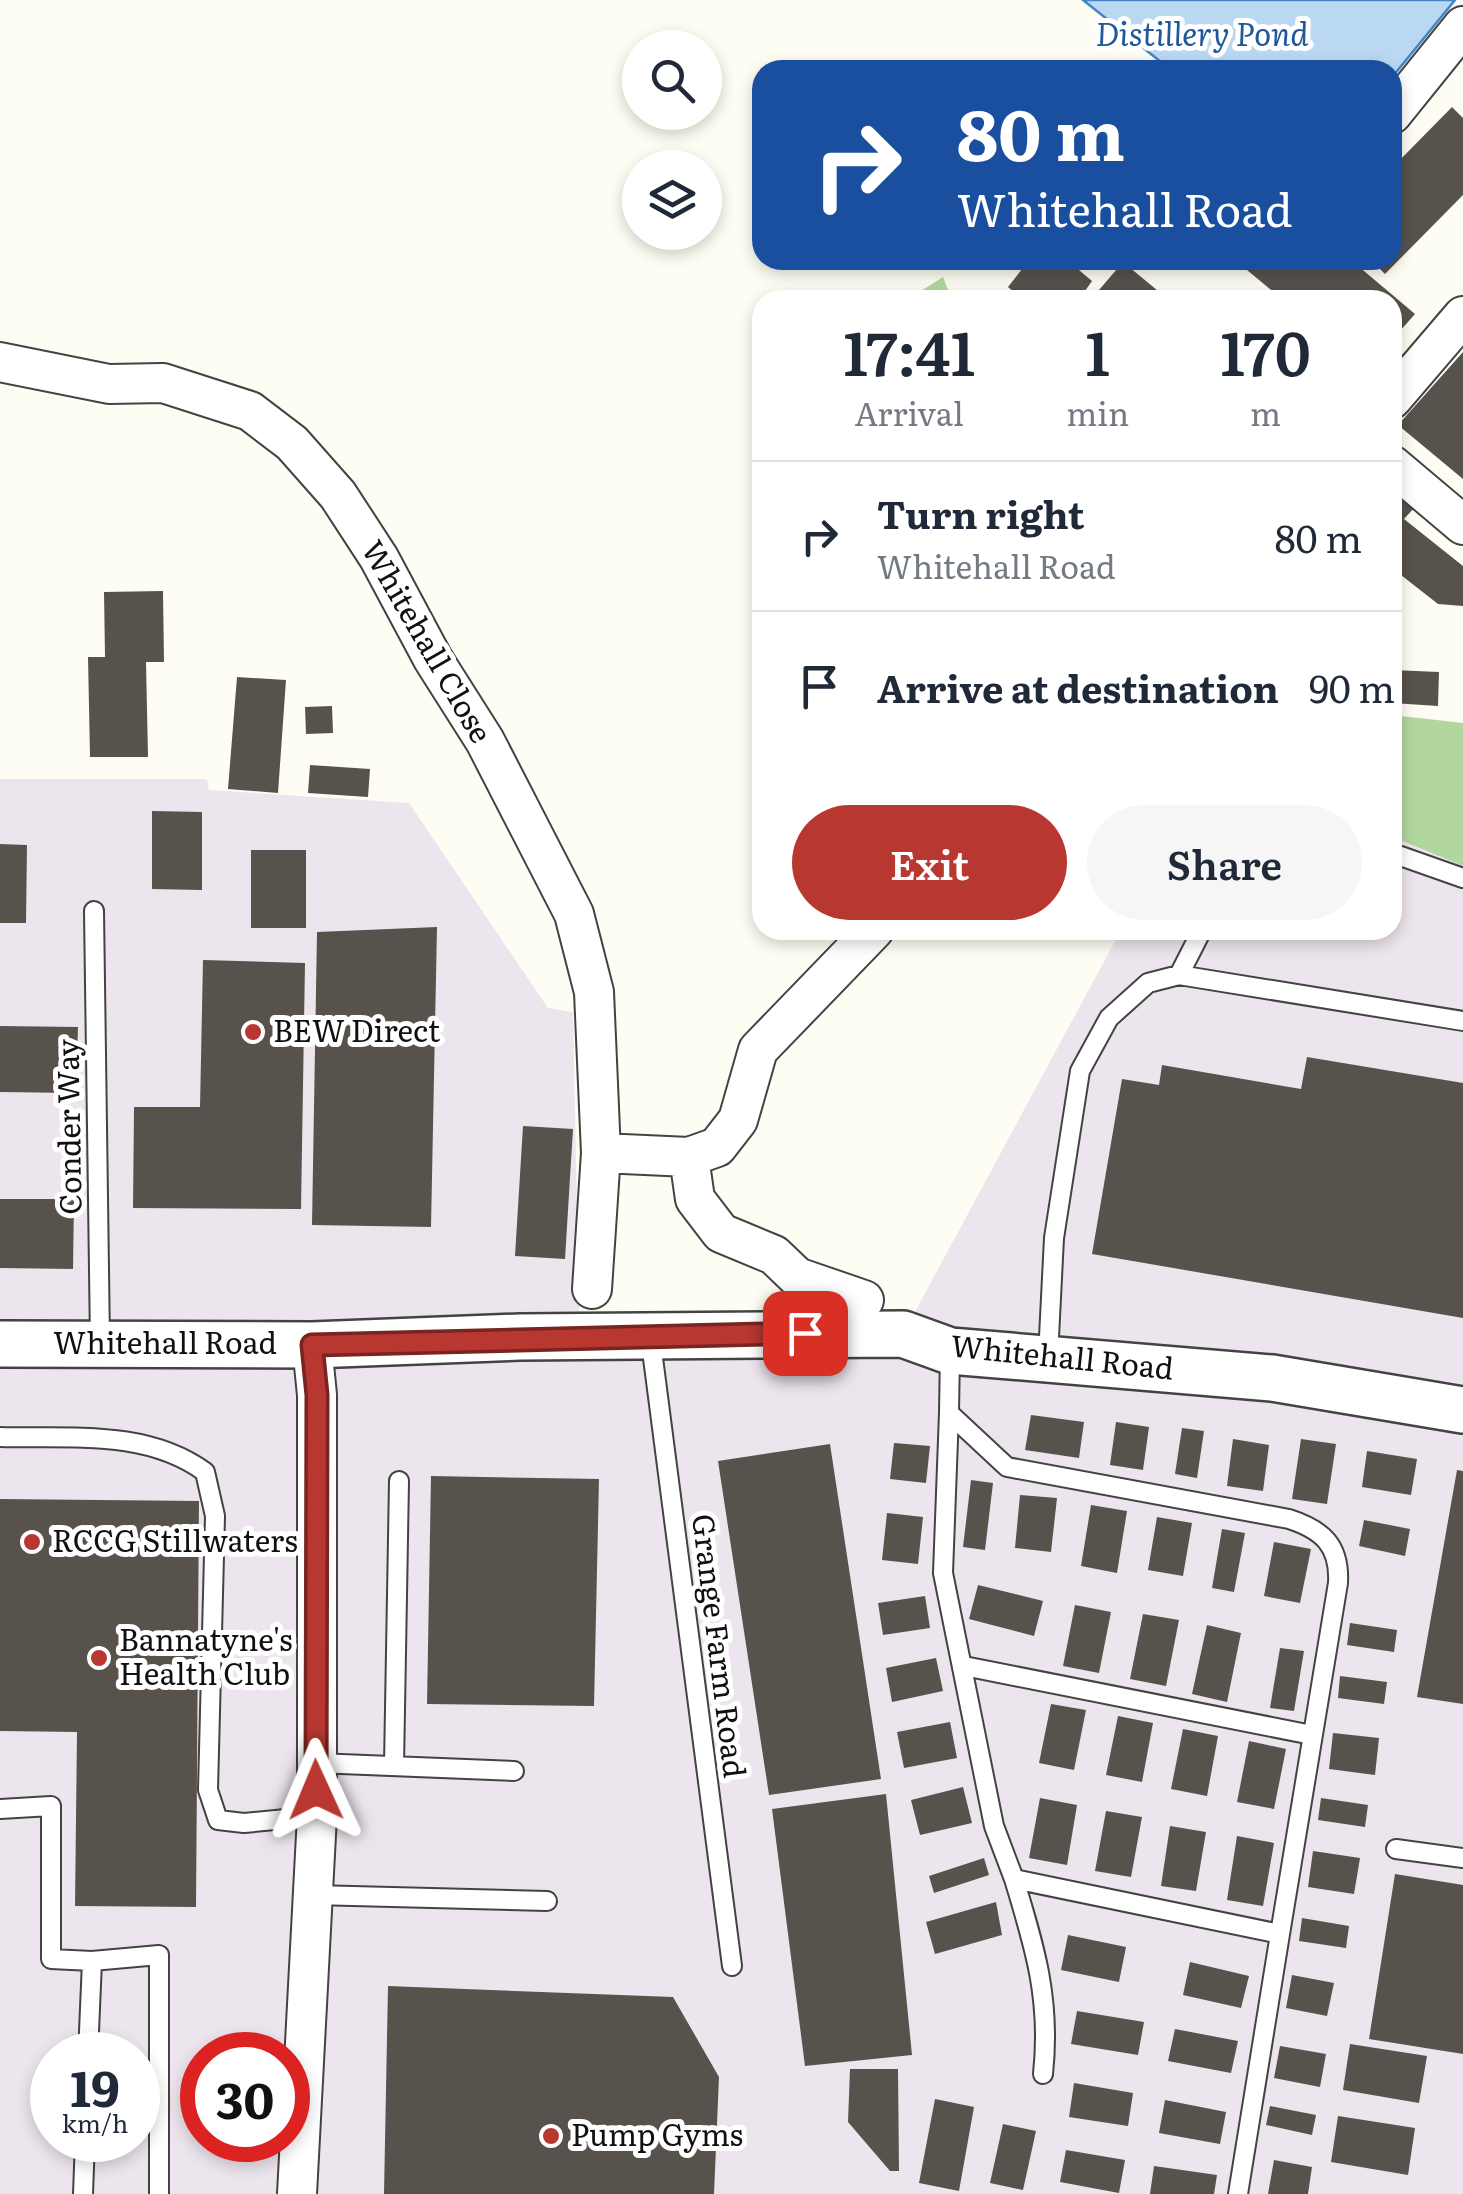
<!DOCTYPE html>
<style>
:root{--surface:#fff;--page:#f6f6f7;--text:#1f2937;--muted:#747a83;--line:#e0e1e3;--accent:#b83730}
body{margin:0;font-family:Literata,serif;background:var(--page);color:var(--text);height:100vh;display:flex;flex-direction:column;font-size:38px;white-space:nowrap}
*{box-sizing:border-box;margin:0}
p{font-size:32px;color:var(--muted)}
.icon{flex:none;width:55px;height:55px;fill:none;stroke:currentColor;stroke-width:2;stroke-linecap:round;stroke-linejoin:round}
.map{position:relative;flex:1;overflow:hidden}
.panel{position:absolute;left:752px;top:290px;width:650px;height:650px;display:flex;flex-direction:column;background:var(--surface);border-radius:30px;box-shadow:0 5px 15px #0003}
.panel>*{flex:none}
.banner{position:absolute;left:752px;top:60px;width:650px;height:210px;border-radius:30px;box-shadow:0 5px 15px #0003;background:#1a4fa0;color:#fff;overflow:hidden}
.fabs{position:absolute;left:622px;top:30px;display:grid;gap:20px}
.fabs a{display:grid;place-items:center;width:100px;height:100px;border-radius:50%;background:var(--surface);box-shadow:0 5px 15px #0003;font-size:50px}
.speed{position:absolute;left:30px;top:2032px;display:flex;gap:20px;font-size:50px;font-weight:700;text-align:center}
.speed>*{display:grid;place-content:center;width:130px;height:130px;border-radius:50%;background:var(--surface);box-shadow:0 5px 15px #0003;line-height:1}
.speed small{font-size:25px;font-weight:400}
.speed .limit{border:15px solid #d22;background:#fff;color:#111}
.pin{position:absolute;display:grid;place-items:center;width:85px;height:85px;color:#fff;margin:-42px;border-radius:20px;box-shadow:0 5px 15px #0006}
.me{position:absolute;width:110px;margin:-55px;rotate:359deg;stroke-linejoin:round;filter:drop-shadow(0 0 8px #0008)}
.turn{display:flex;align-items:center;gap:35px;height:210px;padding:0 40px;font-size:45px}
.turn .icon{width:130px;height:130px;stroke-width:2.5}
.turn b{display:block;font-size:70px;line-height:85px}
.eta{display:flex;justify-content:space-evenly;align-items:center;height:170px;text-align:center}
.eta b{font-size:60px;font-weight:600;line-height:70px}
.primary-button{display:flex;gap:20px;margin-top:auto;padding:20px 40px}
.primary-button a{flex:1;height:115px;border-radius:60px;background:var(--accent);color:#fff;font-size:40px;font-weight:600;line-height:115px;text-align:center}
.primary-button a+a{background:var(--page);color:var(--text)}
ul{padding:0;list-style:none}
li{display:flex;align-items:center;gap:30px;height:150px;padding:0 40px;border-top:2px solid var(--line)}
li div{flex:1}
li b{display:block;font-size:38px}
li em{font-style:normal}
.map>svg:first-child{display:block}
</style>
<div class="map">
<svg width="1463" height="2194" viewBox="0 0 1463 2194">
<rect width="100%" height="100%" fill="#fefdf3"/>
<path fill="#ede5ed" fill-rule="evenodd" d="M0 779H207L209 790 409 803 548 1008 573 1012 579 1311 903 1334 1121 930H1392L1393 837 1463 866V2194H0ZM52 2055H138V2140H52ZM202 2055H288V2140H202Z"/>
<path fill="#b2d79e" d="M943 277 952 300H907Z
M1392 715 1463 723V866L1393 837Z"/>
<path fill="#bbd8f3" stroke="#4685c5" stroke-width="2.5" d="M1083 0H1455L1393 76 1392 70H1171Z"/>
<path fill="#58524d" d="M1452 107 1463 118V195L1385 274 1371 260H1392V168Z
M1029 260H1067L1092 281 1085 291 1093 297 1123 262 1169 300H1023L1008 287Z
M1235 260H1351L1415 314 1392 340V300H1283Z
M1463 352V479L1398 425Z
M1392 491 1414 508 1404 519 1463 566V606L1438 604 1392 568Z
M163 591 164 662H146L148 757H90L88 657H105L104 592Z
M1392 670 1439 672 1438 706 1392 703Z
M237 677 286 680 278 793 228 789Z
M332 706 333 733 306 734 305 707Z
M310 765 370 769 368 797 308 793Z
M152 811 202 812V890L152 889Z
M0 844 27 845 26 923H0Z
M251 850H306V928H251Z
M437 927 431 1227 312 1225 317 932Z
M203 960 305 963 301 1209 133 1208 134 1107H200Z
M0 1026 78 1027 76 1093 0 1092Z
M1307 1057 1463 1083V1318L1092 1254 1122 1079 1159 1085 1162 1065 1301 1089Z
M523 1126 573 1129 565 1259 515 1256Z
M0 1199H74L73 1269 0 1268Z
M1031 1415 1084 1422 1079 1458 1025 1450Z
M1116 1422 1149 1427 1143 1470 1110 1465Z
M1182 1428 1204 1431 1197 1478 1175 1474Z
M1233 1439 1269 1445 1263 1491 1227 1486Z
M1301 1439 1336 1444 1327 1504 1292 1499Z
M894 1443 930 1446 926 1483 890 1479Z
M830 1444 881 1779 769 1795 718 1461Z
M1367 1451 1417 1459 1411 1495 1362 1487Z
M1457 1470 1463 1471V1704L1417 1697Z
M431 1476 599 1479 594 1706 427 1704Z
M971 1480 993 1483 985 1550 963 1547Z
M1020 1495 1057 1498 1051 1552 1015 1548Z
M0 1499 199 1501 196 1907 75 1906 77 1732 0 1731Z
M1091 1505 1127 1511 1117 1573 1081 1566Z
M887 1513 923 1517 918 1564 882 1560Z
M1157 1517 1192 1523 1183 1576 1148 1570Z
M1364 1520 1410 1529 1405 1556 1359 1546Z
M1222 1529 1245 1533 1234 1592 1212 1588Z
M1274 1542 1311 1549 1300 1603 1264 1596Z
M978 1585 1043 1601 1034 1636 969 1619Z
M925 1596 930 1628 883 1635 878 1603Z
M1075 1605 1111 1612 1099 1673 1063 1666Z
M1143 1614 1179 1620 1166 1686 1130 1679Z
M1350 1623 1397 1630 1394 1652 1347 1645Z
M1207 1625 1241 1633 1227 1702 1192 1694Z
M1280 1648 1304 1651 1294 1711 1270 1708Z
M936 1658 943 1691 892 1702 886 1668Z
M1340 1676 1387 1682 1384 1704 1338 1698Z
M1051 1704 1086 1710 1074 1770 1039 1763Z
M1118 1716 1153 1723 1142 1782 1106 1775Z
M950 1722 957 1758 904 1768 897 1732Z
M1183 1729 1218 1736 1207 1796 1171 1789Z
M1333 1733 1379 1738 1375 1775 1329 1769Z
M1249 1741 1286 1749 1274 1809 1237 1802Z
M963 1787 972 1823 920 1835 911 1800Z
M886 1794 912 2055 805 2066 772 1809Z
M1040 1798 1077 1805 1067 1865 1029 1858Z
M1321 1798 1368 1805 1365 1827 1318 1820Z
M1106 1811 1142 1817 1131 1877 1095 1871Z
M1170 1826 1206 1832 1196 1891 1161 1886Z
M1237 1836 1274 1843 1263 1906 1227 1900Z
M1313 1851 1360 1858 1354 1894 1308 1887Z
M984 1858 989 1875 934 1893 929 1876Z
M1395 1874 1463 1885V2054L1369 2039Z
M996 1902 1002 1935 935 1954 926 1922Z
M1302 1918 1349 1926 1346 1948 1299 1941Z
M1068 1935 1126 1947 1119 1982 1061 1970Z
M1190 1962 1249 1976 1241 2008 1183 1995Z
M1292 1975 1334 1983 1327 2016 1286 2008Z
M388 1986 673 1997 719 2077 714 2194H384Z
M1077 2011 1144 2022 1138 2055 1071 2044Z
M1175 2029 1238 2041 1231 2073 1168 2061Z
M1350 2044 1427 2056 1419 2103 1343 2090Z
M1280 2046 1326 2054 1320 2087 1274 2078Z
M850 2069H898L899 2171H890L848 2122Z
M1074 2083 1133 2093 1128 2126 1069 2117Z
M935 2099 974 2107 959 2191 919 2183Z
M1165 2100 1226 2112 1220 2144 1159 2133Z
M1270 2106 1316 2115 1312 2135 1266 2125Z
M1338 2116 1415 2128 1408 2175 1331 2162Z
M1003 2124 1036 2131 1023 2190 990 2183Z
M1066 2150 1125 2160 1119 2193 1060 2182Z
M1274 2160 1312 2167 1308 2194H1268Z
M1154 2166 1217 2175 1214 2194H1150Z"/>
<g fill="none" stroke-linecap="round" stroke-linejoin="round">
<defs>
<path id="service" d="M1392 853 1463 878
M94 911 100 1342
M1179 975 1202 930
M650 1335 732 1966
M1048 1357 1054 1238 1080 1071 1109 1018 1148 983 1179 975 1463 1021
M949 1413 943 1573 994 1826 1014 1879 1280 1934 1338 1583C1340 1546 1323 1530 1289 1519L1007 1467 949 1413 950 1351
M0 1437C70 1439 146 1429 205 1472L215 1516 208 1790 218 1820 244 1823 317 1816
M964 1666 1312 1735
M316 1763 514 1771
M394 1766 399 1481
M0 1809 51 1806V1959L92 1961 88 2055
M1396 1849 1463 1858
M1014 1879C1035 1948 1051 2000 1043 2074
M313 1895 547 1901
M92 1961 159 1955V2194
M83 2194 85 2140
M1238 2194 1280 1934"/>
<path id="minor" d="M1392 114 1463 26
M0 362 109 384 163 383 250 411 292 443 338 495 379 558 433 659 485 741 574 914 594 992 601 1153 592 1289
M1392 399 1463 316
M1392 465 1463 525
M601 1153 689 1157 695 1199 721 1233 774 1255 797 1277 864 1300
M689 1157 717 1147 738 1120 758 1050 874 930
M297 2194 317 1816V1395L312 1345"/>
<path id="tertiary" d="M0 1344 312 1345 520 1337 903 1334 950 1351 1272 1378 1463 1410"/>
</defs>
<use href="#service" stroke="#434343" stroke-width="22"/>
<use href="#minor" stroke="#434343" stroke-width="42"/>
<use href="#tertiary" stroke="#434343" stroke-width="50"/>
<use href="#service" stroke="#fff" stroke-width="18"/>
<use href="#minor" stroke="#fff" stroke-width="38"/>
<use href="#tertiary" stroke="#fff" stroke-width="45"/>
</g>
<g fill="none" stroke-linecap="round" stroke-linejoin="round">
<defs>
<path id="route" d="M316 1790 317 1395 312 1345 805 1333"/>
</defs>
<use href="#route" stroke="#78241f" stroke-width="25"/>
<use href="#route" stroke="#b83730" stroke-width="18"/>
</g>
<g fill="#b83730" stroke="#fff" stroke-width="4">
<circle cx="253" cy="1032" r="10"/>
<circle cx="32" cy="1542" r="10"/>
<circle cx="99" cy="1658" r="10"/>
<circle cx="551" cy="2136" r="10"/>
</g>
<g text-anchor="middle" stroke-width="10" stroke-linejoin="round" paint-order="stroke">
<g font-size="30" fill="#101010" stroke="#fff">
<text transform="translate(426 642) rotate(60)" y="10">Whitehall Close</text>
<text transform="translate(70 1127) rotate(-91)" y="10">Conder Way</text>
<text x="165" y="1354">Whitehall Road</text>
<text transform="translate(1062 1358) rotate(6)" y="10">Whitehall Road</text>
<text transform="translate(718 1646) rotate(83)" y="10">Grange Farm Road</text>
</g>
<g font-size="30" fill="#101010" stroke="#fff" text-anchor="start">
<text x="273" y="1042">BEW Direct</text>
<text x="52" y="1552">RCCG Stillwaters</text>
<text x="119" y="1651">Bannatyne's<tspan x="119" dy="34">Health Club</tspan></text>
<text x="571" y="2146">Pump Gyms</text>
</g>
<g font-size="32" font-style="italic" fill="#20589b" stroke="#fff">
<text x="1202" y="46">Distillery Pond</text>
</g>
</g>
</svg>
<div class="fabs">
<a><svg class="icon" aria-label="search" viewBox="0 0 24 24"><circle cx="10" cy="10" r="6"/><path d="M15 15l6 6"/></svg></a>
<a><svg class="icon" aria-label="layers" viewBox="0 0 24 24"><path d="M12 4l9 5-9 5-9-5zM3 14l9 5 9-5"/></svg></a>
</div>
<div class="speed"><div>19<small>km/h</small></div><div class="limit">30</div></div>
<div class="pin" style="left:805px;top:1333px;background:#d93025"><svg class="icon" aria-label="arrive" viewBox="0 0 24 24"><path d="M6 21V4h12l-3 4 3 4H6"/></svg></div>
<svg class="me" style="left:316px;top:1790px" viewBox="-20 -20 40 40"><path d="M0-17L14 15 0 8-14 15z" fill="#b83730" stroke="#fff" stroke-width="4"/></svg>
<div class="banner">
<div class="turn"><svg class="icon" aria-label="right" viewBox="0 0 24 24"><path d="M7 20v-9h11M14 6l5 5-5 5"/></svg><div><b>80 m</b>Whitehall Road</div></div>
</div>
<section class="panel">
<div class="eta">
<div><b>17:41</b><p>Arrival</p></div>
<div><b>1</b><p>min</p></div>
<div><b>170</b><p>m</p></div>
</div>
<ul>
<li><svg class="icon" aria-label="right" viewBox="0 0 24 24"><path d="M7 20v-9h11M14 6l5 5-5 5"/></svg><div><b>Turn right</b><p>Whitehall Road</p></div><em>80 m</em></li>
<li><svg class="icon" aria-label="arrive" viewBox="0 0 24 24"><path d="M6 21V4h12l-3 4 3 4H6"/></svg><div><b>Arrive at destination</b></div><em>90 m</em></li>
</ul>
<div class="primary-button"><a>Exit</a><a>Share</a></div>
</section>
</div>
